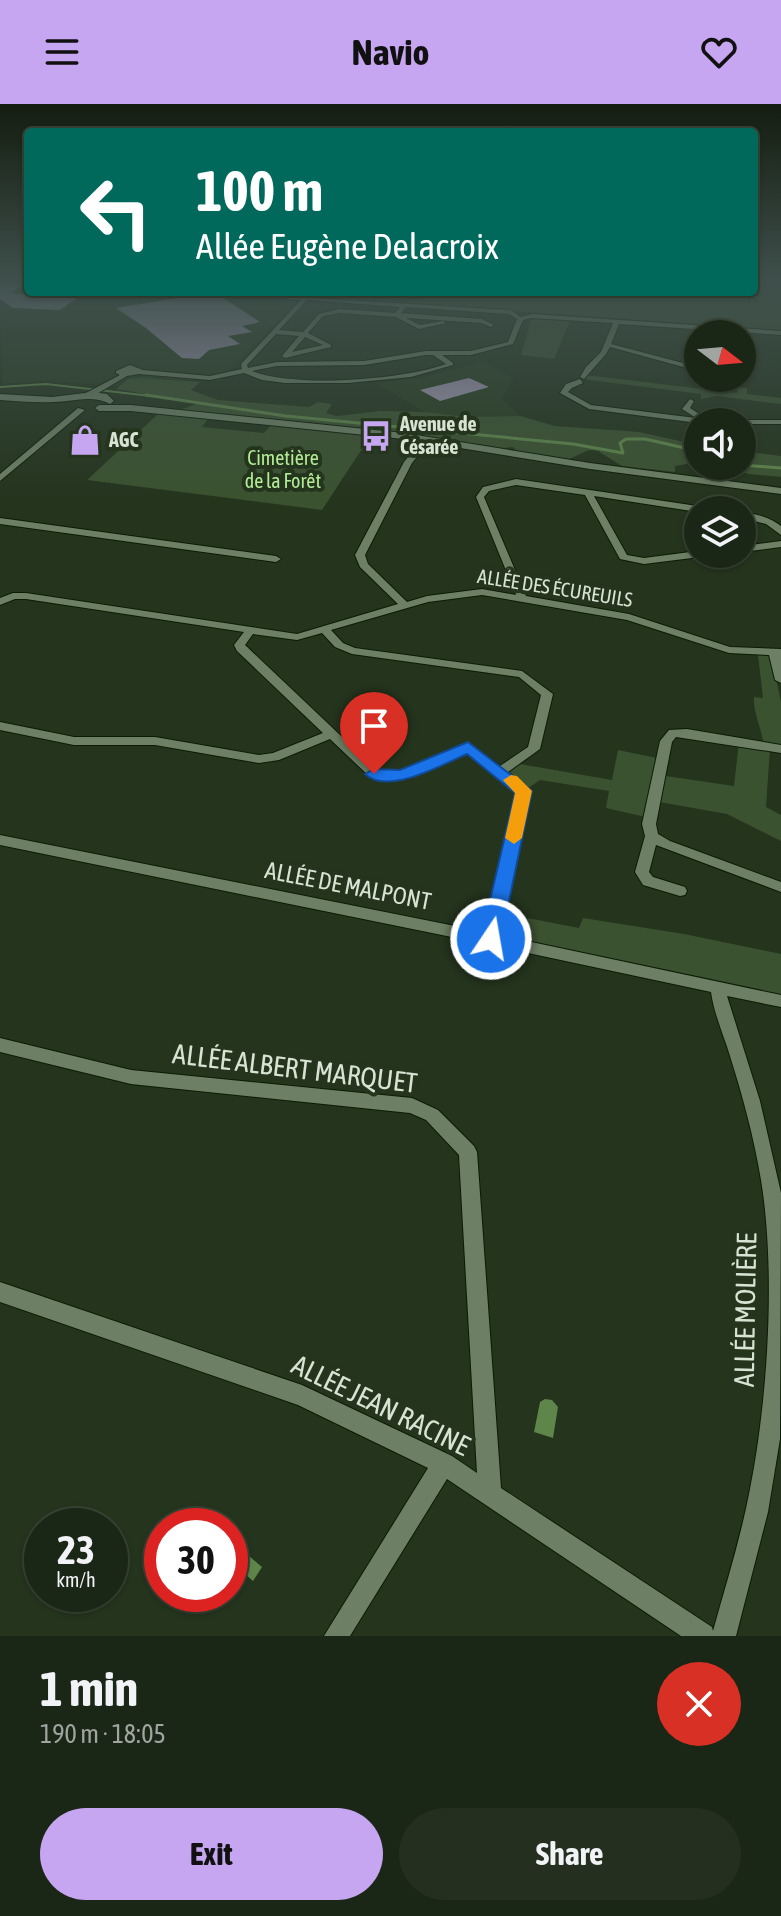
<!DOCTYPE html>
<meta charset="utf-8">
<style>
:root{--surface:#1b2716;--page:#242f1f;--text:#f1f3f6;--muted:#a0a5a1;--line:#394435;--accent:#c6a6f0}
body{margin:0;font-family:"Asap Condensed",sans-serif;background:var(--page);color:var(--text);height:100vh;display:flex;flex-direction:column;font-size:30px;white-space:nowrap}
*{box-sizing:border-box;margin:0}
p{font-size:26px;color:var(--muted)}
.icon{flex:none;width:44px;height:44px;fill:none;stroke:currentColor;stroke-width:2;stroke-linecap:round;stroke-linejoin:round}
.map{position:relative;height:1532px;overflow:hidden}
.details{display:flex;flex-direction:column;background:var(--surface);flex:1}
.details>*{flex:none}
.banner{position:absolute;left:24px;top:24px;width:734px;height:168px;border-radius:8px;box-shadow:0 2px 6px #0004,0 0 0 2px var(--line);background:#00695c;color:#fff;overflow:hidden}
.needle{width:52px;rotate:106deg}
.fabs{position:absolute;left:684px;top:216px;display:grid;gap:16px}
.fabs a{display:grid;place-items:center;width:72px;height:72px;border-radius:50%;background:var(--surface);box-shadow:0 2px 6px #0004,0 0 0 2px var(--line);font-size:40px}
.speed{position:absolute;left:24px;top:1404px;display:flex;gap:16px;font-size:40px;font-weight:700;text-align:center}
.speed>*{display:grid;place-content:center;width:104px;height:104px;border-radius:50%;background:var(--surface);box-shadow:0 2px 6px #0004,0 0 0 2px var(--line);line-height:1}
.speed small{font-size:20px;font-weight:400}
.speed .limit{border:12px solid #d22;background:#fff;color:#111}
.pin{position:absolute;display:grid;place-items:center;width:68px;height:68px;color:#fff;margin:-82px -34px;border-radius:50% 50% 50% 0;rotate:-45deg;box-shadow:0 0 8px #0007}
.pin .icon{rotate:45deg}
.me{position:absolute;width:88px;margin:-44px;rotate:12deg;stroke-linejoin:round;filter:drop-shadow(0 0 6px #0008)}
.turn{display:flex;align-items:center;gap:28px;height:168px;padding:0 40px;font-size:36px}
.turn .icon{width:104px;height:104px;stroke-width:2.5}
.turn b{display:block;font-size:56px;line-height:68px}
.round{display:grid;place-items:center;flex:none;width:84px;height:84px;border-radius:42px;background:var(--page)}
.overview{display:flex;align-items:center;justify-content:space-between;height:136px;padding:0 40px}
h1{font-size:48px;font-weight:700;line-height:60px}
.action{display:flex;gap:16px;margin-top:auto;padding:16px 40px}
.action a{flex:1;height:92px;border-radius:48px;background:var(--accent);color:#111;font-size:32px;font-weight:700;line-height:92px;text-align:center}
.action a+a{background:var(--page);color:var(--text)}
header{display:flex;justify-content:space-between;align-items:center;height:104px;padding:0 40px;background:var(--accent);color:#111;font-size:36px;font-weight:700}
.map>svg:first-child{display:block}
</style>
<header><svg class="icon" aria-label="menu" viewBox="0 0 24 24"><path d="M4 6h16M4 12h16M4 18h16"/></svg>Navio<svg class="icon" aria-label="heart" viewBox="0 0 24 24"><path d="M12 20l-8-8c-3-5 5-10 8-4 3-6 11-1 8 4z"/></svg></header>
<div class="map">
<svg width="781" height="1532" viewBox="0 0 781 1532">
<rect width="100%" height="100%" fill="#24341d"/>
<path fill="#293d20" d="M0 179H28V188H239L301 192 219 277 142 274 128 275 118 282 44 277 2 280Z
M483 258 514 274 502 295 520 312 435 314 375 279 421 274Z"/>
<path fill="#3b5230" d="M754 179H781V226L239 188H754Z
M535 213 570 217 554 255 521 251 531 216Z
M585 271 737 289V283L747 284V290L781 294V300L717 292 701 295V290L582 275Z
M143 274 200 278 191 286 218 296 309 303 318 298 332 300 326 309 337 312 380 307 424 308 466 313 520 312 555 322 639 328 698 341V358L675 362V368L622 362 598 347 589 346 567 356 518 348 513 343 496 345 371 325 193 308 180 306 199 299 116 285 128 275Z
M158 310 208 315 202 323 264 329 271 321 371 331 322 406 87 376Z
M742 347 781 352V373L749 370 714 362H742Z
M758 551H771L781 598V645L770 644 766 703 781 711V737L727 710 654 697 650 714 606 704 609 687 540 676 524 687 502 667 514 659 612 676 618 646 662 655 659 671 734 682 739 638 764 642C762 624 753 610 754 593L763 594Z
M497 808 579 824 583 814 684 830 781 850V897L491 835Z"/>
<path fill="#5e864b" d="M545 1295 552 1296 558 1303 553 1334 534 1328 540 1298Z
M235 1440 262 1463 253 1477 230 1457V1447Z"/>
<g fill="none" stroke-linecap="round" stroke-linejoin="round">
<path stroke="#5e864b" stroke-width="2" d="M0 283 46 280 160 293"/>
<path stroke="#5e864b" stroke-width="3" d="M146 291 286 312 573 340 623 349 620 339 626 335H645L698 347
M742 361 781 364"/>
</g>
<path fill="#a69ab8" d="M0 179H26L10 189 77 194 60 206 13 204 0 195Z
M195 191 222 193 260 218 242 222 252 228 228 232 240 240 209 246 199 255 182 254 146 224 116 204Z
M469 274 489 283 440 297 420 286Z"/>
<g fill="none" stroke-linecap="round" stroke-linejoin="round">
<defs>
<path id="minor" d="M213 188 511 206 521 213 532 210 781 227V231L619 220 611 240 698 263V267L610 243 606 250 584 275 580 273 586 263 601 248 613 219 532 214 523 216 513 240 471 251H442L453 259V261L411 273 348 279H285L262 276 244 269 210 276 139 270 127 272 90 294H84V290L120 271 116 269V267L130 261 143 266 210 272 242 265 241 260 301 196ZM307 196 400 203 395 209 340 205 319 210 303 228 279 226ZM406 203 509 210 517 215 508 238 471 247H426L364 257 277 258 248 264 247 261 276 230 299 232 282 252 285 254 331 243V241L308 229 323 212 340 209 396 213 419 225 446 219 443 217 420 221 406 214 481 219 491 223 494 221 482 215 401 209ZM305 233 323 241 292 248ZM426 251H433L446 260C401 276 296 284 252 267L277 262 364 261Z
M580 275 583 279 572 284 568 288 591 301 696 314 682 305 690 295 694 297 690 304 712 318 698 319 589 305 560 289 566 280Z
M78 304 85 306 0 377V370Z
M741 316H781V320H742V318H737Z
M424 333 431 335 412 359 365 451 368 460 407 498 427 492 482 485 516 491 476 393 483 383 516 375 704 403 708 406H698V408L594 392 627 451 644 454 698 447V450H705L700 453 644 460 620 455 585 391 516 381 489 387 484 393 526 492 629 510 730 543 781 545V579L775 576 769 551 729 549 627 516 482 491 428 498 331 526 343 539 355 544 522 567 553 590 540 645 508 668 530 687 499 831 781 891V903L727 892 760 997 781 1089 780 1335 768 1408 736 1532H681L447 1375 350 1532H324L428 1364 298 1301 0 1198V1178L302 1281 452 1352 477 1369 459 1051 426 1016 410 1009 131 980 0 948V934L131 966 412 994 438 1006 474 1042 477 1048 501 1384 712 1523 713 1527C726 1480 741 1433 750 1385 768 1294 776 1168 761 1076 754 1034 743 993 730 952 724 932 714 910 711 888L491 841 0 741V731L485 828 517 688 467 648 406 675 374 674 370 673 330 635 279 656 259 659 155 641H74L0 626V618L74 633H155L259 651 273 649 323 629 237 547 234 541 244 528 26 495H15L0 501V494L13 489H26L297 530 398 500 360 463 355 451 404 358ZM322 529 335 543 352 550 519 573 541 591 528 643 500 662 468 639 400 668 377 666 245 541 253 530 297 536Z
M742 408C756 410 770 413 781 422V431L766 420 742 414Z
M0 414 276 452 281 455 276 458 0 420Z
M781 437V443L742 448V442Z
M687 625 781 641V649L676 633 672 638 656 720 658 730 670 737 781 778V788L656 741 649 768 653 773 685 783 687 787 685 791 680 792 643 781 635 768 645 732 642 720 660 637 669 626Z"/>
<path id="tertiary" d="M93 288 107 290 114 297 110 300C91 290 73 298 53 298 35 299 17 297 0 296V290L52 293Z
M131 301 404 329 590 359 781 384V390L590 365 404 335 131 307H99L95 304 99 301Z"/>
</defs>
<use href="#minor" stroke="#0c1b06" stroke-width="2"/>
<use href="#tertiary" stroke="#0c1b06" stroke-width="2"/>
<use href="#minor" fill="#6d8065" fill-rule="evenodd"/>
<use href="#tertiary" fill="#6d8065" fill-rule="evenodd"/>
</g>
<linearGradient id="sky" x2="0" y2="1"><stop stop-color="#141d10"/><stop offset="0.45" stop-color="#3f504c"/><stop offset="1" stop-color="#3f504c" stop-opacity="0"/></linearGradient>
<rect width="781" height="394" fill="url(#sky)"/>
<path fill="#1a73e8" stroke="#114b97" stroke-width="2" d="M468 638 532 687 501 835 498 840H484L481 835 515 689 467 650C443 660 388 692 365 670L374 665 400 666Z"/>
<path fill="#f59e0b" d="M511 671 517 672 532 687 522 734 514 740 505 734 515 689 503 676Z"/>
<defs>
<symbol id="bus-bare" viewBox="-9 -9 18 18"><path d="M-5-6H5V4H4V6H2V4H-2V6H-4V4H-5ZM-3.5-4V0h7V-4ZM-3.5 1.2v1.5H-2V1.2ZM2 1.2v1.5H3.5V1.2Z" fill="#c6a6f0" stroke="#24341d" stroke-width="2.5" paint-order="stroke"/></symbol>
<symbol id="shop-bare" viewBox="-9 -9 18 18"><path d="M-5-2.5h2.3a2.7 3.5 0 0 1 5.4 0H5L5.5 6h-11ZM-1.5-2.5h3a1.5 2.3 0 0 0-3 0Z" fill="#c6a6f0" stroke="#24341d" stroke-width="2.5" paint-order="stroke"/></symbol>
</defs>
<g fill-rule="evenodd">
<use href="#bus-bare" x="354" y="310" width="44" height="44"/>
<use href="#shop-bare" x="63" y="314" width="44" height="44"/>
</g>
<g text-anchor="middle" stroke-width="8" stroke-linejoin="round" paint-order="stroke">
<g font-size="20" font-weight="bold" fill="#d8e3d4" stroke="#24341d" text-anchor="start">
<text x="400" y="327">Avenue de<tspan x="400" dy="23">Césarée</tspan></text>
<text x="109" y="343">AGC</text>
</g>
<g font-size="20" fill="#b2ec97" stroke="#24341d">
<text x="283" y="361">Cimetière<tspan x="283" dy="23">de la Forêt</tspan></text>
</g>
<g font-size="20" fill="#d8e3d4" stroke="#24341d">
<text transform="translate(555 484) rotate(9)" y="7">ALLÉE DES ÉCUREUILS</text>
</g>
<g font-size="24" fill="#d8e3d4" stroke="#24341d">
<text transform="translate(348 782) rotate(11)" y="8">ALLÉE DE MALPONT</text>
</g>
<g font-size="28" fill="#d8e3d4" stroke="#24341d">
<text transform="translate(295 964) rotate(7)" y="10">ALLÉE ALBERT MARQUET</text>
<text transform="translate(745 1206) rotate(-89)" y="10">ALLÉE MOLIÈRE</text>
<text transform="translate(381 1301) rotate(26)" y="10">ALLÉE JEAN RACINE</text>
</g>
</g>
</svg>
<div class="fabs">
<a><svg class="needle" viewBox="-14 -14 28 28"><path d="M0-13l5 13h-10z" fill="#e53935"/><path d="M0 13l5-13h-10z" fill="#a0a5a1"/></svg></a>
<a><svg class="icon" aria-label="sound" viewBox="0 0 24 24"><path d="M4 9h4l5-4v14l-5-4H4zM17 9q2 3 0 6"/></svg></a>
<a><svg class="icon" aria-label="layers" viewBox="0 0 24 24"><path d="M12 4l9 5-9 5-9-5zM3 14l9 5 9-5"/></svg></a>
</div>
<div class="speed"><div>23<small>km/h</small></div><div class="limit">30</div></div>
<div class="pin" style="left:374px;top:670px;background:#d93025"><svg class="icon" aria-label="arrive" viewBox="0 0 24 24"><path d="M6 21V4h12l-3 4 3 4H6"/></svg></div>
<svg class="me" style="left:491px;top:835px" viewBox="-20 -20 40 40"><circle r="17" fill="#1a73e8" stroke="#fff" stroke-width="3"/><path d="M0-11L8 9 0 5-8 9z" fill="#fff"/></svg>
<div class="banner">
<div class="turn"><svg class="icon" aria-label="left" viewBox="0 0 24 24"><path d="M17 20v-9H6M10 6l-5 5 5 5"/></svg><div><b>100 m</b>Allée Eugène Delacroix</div></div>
</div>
</div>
<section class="details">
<div class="overview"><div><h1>1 min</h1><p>190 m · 18:05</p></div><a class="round" style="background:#d93025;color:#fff"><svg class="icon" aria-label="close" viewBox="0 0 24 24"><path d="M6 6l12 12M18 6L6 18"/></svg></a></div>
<div class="action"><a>Exit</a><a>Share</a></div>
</section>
